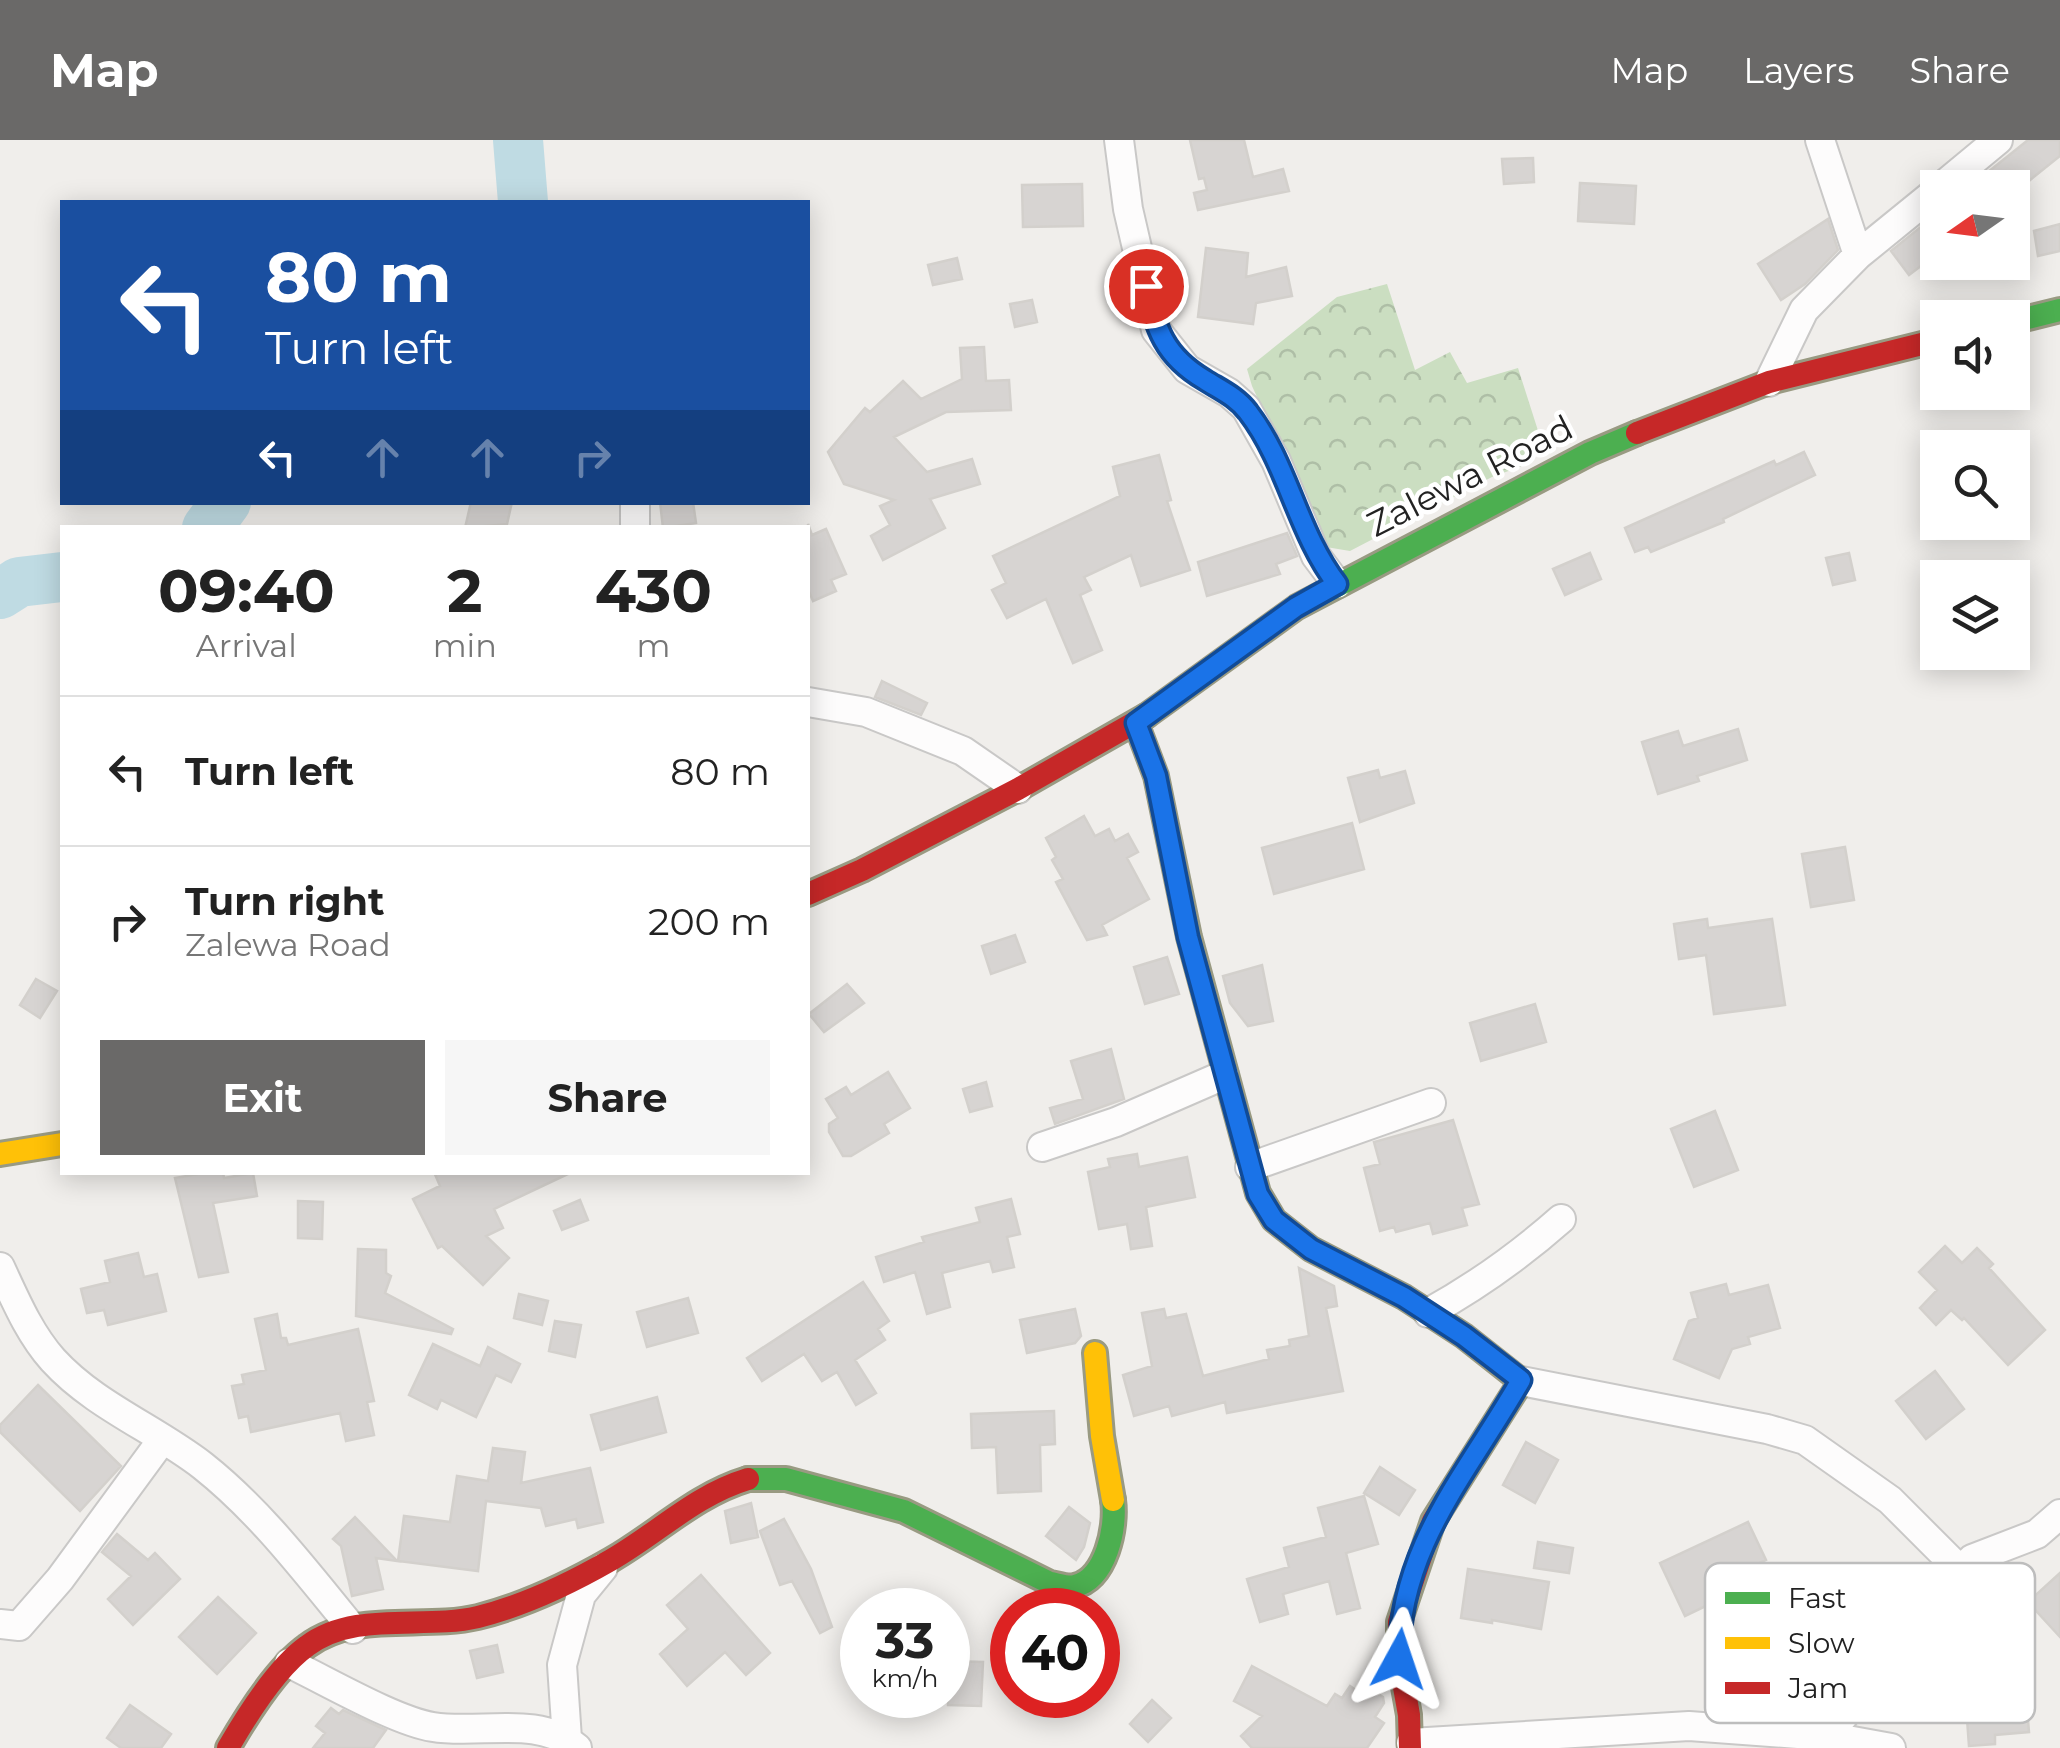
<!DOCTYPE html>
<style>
:root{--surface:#fff;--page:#f6f6f6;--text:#222;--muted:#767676;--line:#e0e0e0;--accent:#6a6968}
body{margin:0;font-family:Montserrat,sans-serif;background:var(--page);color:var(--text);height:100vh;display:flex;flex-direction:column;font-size:38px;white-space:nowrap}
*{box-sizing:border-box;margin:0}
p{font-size:32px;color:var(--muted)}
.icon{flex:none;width:55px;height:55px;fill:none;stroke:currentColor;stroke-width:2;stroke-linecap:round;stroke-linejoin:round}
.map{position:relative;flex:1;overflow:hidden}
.drawer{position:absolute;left:60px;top:385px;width:750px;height:650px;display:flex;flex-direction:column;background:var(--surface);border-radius:0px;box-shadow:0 5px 25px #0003}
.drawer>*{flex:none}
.hud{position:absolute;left:60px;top:60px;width:750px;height:305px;border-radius:0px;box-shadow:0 5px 25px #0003;background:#1a4fa0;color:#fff;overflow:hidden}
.needle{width:65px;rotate:256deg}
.fabs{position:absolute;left:1920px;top:30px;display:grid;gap:20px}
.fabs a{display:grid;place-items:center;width:110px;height:110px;border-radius:0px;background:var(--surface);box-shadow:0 5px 25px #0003;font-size:50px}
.speed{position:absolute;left:840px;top:1448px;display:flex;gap:20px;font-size:50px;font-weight:700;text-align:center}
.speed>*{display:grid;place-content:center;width:130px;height:130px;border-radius:50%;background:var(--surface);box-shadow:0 5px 25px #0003;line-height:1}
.speed small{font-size:25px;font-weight:400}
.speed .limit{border:15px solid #d22;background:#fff;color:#111}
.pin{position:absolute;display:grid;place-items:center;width:85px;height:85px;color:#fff;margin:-42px;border:5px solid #fff;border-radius:50%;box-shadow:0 2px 10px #0007}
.me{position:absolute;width:110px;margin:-55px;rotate:5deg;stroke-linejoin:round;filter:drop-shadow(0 0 8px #0008)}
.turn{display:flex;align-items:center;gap:35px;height:210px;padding:0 40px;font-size:45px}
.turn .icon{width:130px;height:130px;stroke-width:2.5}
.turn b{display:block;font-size:70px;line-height:85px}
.lanes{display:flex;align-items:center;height:95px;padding:0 40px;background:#0003;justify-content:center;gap:50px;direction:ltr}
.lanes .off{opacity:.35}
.eta{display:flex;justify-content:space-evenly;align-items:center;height:170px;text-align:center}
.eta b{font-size:60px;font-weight:700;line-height:70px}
.primary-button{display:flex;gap:20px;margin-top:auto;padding:20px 40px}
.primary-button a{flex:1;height:115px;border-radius:0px;background:var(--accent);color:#fff;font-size:40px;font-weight:700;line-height:115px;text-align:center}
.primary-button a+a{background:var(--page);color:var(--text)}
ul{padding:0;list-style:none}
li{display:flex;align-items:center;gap:30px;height:150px;padding:0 40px;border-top:2px solid var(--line)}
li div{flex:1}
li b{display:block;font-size:38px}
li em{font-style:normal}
header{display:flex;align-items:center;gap:60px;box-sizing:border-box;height:140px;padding:0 50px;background:var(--accent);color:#fff}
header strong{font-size:48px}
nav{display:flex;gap:55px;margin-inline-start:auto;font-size:35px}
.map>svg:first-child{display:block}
</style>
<header>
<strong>Map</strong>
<nav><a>Map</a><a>Layers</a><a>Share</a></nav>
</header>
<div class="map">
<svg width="2060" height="1608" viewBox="0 0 2060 1608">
<defs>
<pattern id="forest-crowns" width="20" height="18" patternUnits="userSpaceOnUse" patternTransform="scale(2.5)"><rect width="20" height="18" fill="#cbdec1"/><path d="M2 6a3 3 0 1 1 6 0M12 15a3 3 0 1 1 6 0" fill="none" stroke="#aebea6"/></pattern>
</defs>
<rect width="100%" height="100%" fill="#f0eeeb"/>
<path fill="url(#forest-crowns)" d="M1387 144 1415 230 1450 212 1467 243 1518 228 1541 300 1525 325 1492 337 1350 411 1326 407 1252 246 1247 229 1337 157Z"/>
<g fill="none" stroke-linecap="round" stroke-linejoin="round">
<path stroke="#bfdbe3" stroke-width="50" d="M518 0 523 62
M207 388 226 362
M0 454 19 442 62 437"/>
</g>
<path fill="#d7d4d2" stroke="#d3d0cc" stroke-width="2.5" d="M1190 0H1244L1253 37 1283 29 1289 51 1198 70 1194 53 1207 50 1204 38 1199 39Z
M2028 0H2060V16L2020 48H1968Z
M1533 18 1534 42 1504 44 1502 19Z
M1580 43 1636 46 1634 84 1578 81Z
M1082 44 1083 86 1023 87 1022 45Z
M1938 73V113L1909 135 1891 111Z
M1828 79 1838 110 1805 144 1781 160 1758 124Z
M2060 84V111L2038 116 2034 91Z
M1206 108 1248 113 1246 137 1286 127 1292 156 1256 163 1253 184 1198 177Z
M957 118 962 139 933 145 928 125Z
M1032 160 1037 182 1015 187 1010 164Z
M984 207 986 241 1009 240 1011 270 946 272 894 297 927 332 972 319 980 344 930 359 945 388 883 420 871 396 890 385 880 366 894 360 844 344 828 312 865 268 870 272 903 241 921 259 962 239 960 208Z
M1804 312 1815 335 1723 379 1724 382 1651 412 1648 407 1635 412 1625 388 1774 321 1776 325Z
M1159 315 1171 360 1167 361 1190 430 1141 446 1131 415 1084 437 1091 450 1080 455 1102 510 1073 523 1046 459 1007 478 992 450 1006 443 993 416 1120 356 1113 327Z
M471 362H512L507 384 465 388Z
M660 362H693L696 383 663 388Z
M808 384 812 395 826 389 846 434 831 440 836 451 813 461 808 449Z
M1287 393 1297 416 1276 424 1280 434 1207 456 1198 422Z
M1590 413 1601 439 1565 455 1553 429Z
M1849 413 1855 440 1833 445 1826 418Z
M882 541 927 563 921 575 875 557Z
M1738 589 1747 620 1697 636 1699 641 1658 654 1642 602 1678 591 1683 606Z
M1378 630 1380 638 1405 631 1414 663 1360 682 1348 638Z
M1084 676 1095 696 1109 689 1115 701 1128 694 1138 712 1127 718 1149 759 1102 785 1107 795 1087 800 1056 742 1063 739 1052 720 1056 717 1046 698Z
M1352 683 1364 729 1274 754 1262 708Z
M1845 707 1854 760 1811 767 1802 714Z
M1707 779 1708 788 1772 779 1785 865 1714 874 1706 815 1679 819 1674 784Z
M1015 795 1025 822 991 834 982 806Z
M1167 817 1179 854 1145 864 1134 827Z
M1262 825 1273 881 1248 886 1230 863 1223 836Z
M36 839 57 851 40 878 20 865Z
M847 844 864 863 824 892 809 874Z
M1535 864 1546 902 1481 921 1470 883Z
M1111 909 1124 959 1055 984 1050 968 1083 959 1071 921Z
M888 932 910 968 884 984 889 993 851 1016H843L829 992V984L838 978 826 959 846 947 851 955Z
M986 942 992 966 970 972 963 949Z
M1715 971 1738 1030 1694 1047 1671 989Z
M1453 980 1479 1064 1462 1068 1467 1085 1433 1094 1430 1083 1396 1092 1394 1087 1380 1091 1364 1028 1380 1024 1374 1002Z
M1137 1014 1139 1027 1187 1017 1195 1057 1146 1067 1152 1106 1131 1109 1127 1084 1099 1089 1088 1032 1110 1027 1108 1019Z
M210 1032H223L224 1038 253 1033 257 1056 213 1063 228 1132 199 1137 175 1038Z
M434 1032H572L494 1069 503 1088 486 1096 509 1118 483 1145 442 1106 438 1108 413 1059 440 1046Z
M1011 1059 1020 1094 1007 1097 1014 1127 993 1132 990 1121 942 1133 950 1167 927 1174 915 1132 884 1142 876 1117 924 1102 922 1097 980 1082 976 1068Z
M580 1060 588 1080 562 1090 554 1071Z
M298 1061 323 1062 322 1099 298 1098Z
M1945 1106 1962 1123 1977 1108 1993 1124 1989 1128 2045 1190 2008 1225 1964 1178 1962 1180 1951 1170 1936 1185 1920 1168 1937 1150 1919 1132Z
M358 1109 386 1110V1133L391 1136 385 1153 453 1189 451 1194 356 1176Z
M138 1113 144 1137 157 1134 166 1171 108 1185 104 1170 87 1173 81 1149 110 1142 105 1121Z
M1299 1128 1334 1146 1337 1166 1326 1168 1343 1251 1227 1273 1225 1262 1172 1276 1169 1266 1134 1276 1123 1235 1152 1226 1142 1173 1164 1169 1166 1178 1186 1174 1203 1236 1269 1219 1267 1210 1290 1206 1289 1200 1309 1196Z
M863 1142 889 1181 878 1189 885 1200 855 1220 876 1253 856 1265 837 1232 822 1241 804 1214 762 1241 747 1218Z
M1726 1144 1729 1155 1768 1145 1780 1188 1748 1197 1750 1204 1732 1209 1719 1238 1674 1219 1689 1181 1698 1178 1691 1153Z
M519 1154 548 1161 542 1185 514 1178Z
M688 1158 698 1193 647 1207 637 1172Z
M1075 1169 1081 1196 1075 1203 1027 1213 1020 1180Z
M277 1174 281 1198H286L288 1205 358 1189 374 1261 367 1262 374 1295 346 1301 340 1273 251 1292 248 1276 239 1278 232 1246 244 1244 242 1235 266 1230 255 1179Z
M555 1181 581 1185 575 1217 549 1211Z
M433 1204 480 1226 488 1207 520 1224 511 1242 496 1235 476 1277 441 1260 437 1269 409 1255Z
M1935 1231 1964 1269 1926 1299 1896 1261Z
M38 1245 121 1326 80 1371 0 1292V1285Z
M657 1257 666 1292 601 1310 591 1275Z
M1054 1271 1055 1304 1040 1305 1041 1351 998 1353 996 1307 972 1308 971 1274Z
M1526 1302 1558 1320 1535 1363 1503 1345Z
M493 1308 525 1312 521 1343 590 1328 603 1382 578 1388 576 1379 546 1386 541 1368 486 1361 478 1431 398 1421 404 1376 450 1382 457 1336 488 1341Z
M1380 1327 1415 1350 1399 1375 1364 1353Z
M1364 1356 1378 1404 1346 1413 1360 1468 1337 1474 1329 1441 1283 1454 1288 1474 1260 1482 1247 1439 1289 1427 1284 1408 1326 1397 1318 1368Z
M751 1363 758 1397 731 1403 725 1371Z
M1069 1367 1090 1383 1084 1407 1076 1420 1046 1396Z
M355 1377 397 1421 376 1418 383 1449 352 1456 341 1406 333 1399Z
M784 1379 811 1429 832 1487 820 1493 792 1441 780 1445 760 1391Z
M1748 1382 1766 1420 1747 1429 1754 1443 1685 1476 1660 1423Z
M117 1394 148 1420 155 1413 180 1439 133 1485 108 1459 131 1436 102 1412Z
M1538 1402 1573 1408 1569 1433 1534 1428Z
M1468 1429 1549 1442 1541 1489 1492 1480V1483L1461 1478Z
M2060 1433V1497L2028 1462Z
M701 1435 770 1513 746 1535 725 1512 687 1546 660 1514 688 1489 667 1465Z
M218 1457 256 1493 217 1534 179 1497Z
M497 1505 503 1532 477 1538 470 1511Z
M948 1521 983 1522 981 1566 948 1565Z
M1252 1526 1327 1566 1335 1554 1342 1558 1350 1546 1363 1555 1367 1547 1383 1557 1384 1563 1375 1577 1384 1583 1367 1608H1252L1241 1596 1262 1576 1234 1561Z
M1992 1550V1559L2026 1556 2029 1592 1995 1595V1604L1969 1606 1965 1552Z
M1152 1560 1171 1578 1148 1602 1130 1584Z
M130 1565 171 1594 161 1608H121L107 1598Z
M331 1568 339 1574 343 1570 386 1590 373 1608H313L325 1593 316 1586Z"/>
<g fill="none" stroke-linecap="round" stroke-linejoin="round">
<defs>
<path id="street" d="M1119 0 1128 69 1156 190 1187 229 1229 253 1246 268 1276 321 1316 416 1337 444
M1820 0 1858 115
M1940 48 1998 0
M1769 242 1804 170 1858 115 1938 50
M635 362V388
M808 562 866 572 963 611 1018 649
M1042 1007 1116 982 1224 935
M1250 1027 1431 963
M0 1127C15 1159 29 1193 53 1220 95 1266 154 1288 203 1326 261 1372 306 1432 353 1489
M1428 1173C1477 1146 1519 1116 1561 1079
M1521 1241 1767 1289 1805 1300 1890 1360 1961 1431
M0 1484 19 1486 60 1439 162 1300
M289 1523C327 1541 395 1581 433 1587 480 1595 537 1574 577 1608
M567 1599 562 1525 581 1455 603 1428
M1411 1603 1689 1586 1825 1596 1891 1608
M1818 1607 1972 1419 2037 1394 2060 1374"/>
<path id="fast" d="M2012 182 2060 170
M1146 576 1297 467 1590 313 1637 293
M1136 583 1156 636 1189 797 1258 1053 1274 1080 1311 1109 1404 1157 1464 1196 1521 1241 1517 1248
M748 1339H786L904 1371 1050 1443C1057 1444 1068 1448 1075 1446 1106 1439 1117 1387 1113 1360"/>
<path id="slow" d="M0 1014 62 1004
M1095 1213 1102 1296 1113 1360"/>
<path id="jam" d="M1637 293 1769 242 1938 200
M808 754 862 730 1018 649 1146 576
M228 1608C247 1575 276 1528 307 1506 355 1470 423 1490 478 1477 522 1466 571 1443 611 1420 658 1393 695 1355 748 1339
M1410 1608 1409 1575 1399 1519V1482L1433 1381 1517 1248"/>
</defs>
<use href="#street" stroke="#c9c8c7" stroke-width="32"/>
<use href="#fast" stroke="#999a82" stroke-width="28"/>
<use href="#slow" stroke="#999a82" stroke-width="28"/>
<use href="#jam" stroke="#999a82" stroke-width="28"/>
<use href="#street" stroke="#fdfcfc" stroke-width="28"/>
<use href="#fast" stroke="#4caf50" stroke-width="22"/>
<use href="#slow" stroke="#ffc107" stroke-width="22"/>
<use href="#jam" stroke="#c62828" stroke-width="22"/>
</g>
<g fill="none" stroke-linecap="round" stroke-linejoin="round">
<defs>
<path id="route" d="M1146 146C1156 189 1164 216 1205 240 1221 250 1237 257 1248 272 1288 324 1297 392 1337 444L1296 467 1136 583 1156 636 1188 797 1258 1054 1274 1080 1311 1109 1404 1157 1464 1196 1521 1240C1468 1333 1399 1406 1399 1519"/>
</defs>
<use href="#route" stroke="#114b97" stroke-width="25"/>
<use href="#route" stroke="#1a73e8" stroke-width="18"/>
</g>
<g text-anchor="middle" stroke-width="9" stroke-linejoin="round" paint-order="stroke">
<g font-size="35" fill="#222" stroke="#fff">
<text transform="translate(1470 336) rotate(-27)" y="12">Zalewa Road</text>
</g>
</g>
<rect x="1705" y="1423" width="330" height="160" rx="15" fill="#fff" stroke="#bdbdbd" stroke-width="2.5"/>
<rect x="1725" y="1452" width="45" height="12" fill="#4caf50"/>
<rect x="1725" y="1497" width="45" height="12" fill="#ffc107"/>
<rect x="1725" y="1542" width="45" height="12" fill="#c62828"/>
<g font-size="28" fill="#222">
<text x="1788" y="1468">Fast</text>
<text x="1788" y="1513">Slow</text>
<text x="1788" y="1558">Jam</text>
</g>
</svg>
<div class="fabs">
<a><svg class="needle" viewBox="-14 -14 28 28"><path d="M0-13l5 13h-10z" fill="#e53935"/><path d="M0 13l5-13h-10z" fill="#767676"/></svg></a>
<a><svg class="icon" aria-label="sound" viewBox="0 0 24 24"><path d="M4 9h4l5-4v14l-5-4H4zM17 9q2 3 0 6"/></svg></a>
<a><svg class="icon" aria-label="search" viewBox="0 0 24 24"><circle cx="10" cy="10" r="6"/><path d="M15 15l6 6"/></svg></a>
<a><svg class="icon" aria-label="layers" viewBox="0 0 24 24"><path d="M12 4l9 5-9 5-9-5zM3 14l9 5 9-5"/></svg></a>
</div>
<div class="speed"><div>33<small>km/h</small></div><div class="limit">40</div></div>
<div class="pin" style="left:1146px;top:146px;background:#d93025"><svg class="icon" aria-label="arrive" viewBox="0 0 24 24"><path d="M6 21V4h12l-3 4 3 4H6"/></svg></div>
<svg class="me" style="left:1399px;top:1519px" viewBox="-20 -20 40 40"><path d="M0-17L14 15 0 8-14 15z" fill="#1a73e8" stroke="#fff" stroke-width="4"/></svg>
<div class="hud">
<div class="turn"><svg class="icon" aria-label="left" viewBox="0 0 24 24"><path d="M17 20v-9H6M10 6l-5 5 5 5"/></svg><div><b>80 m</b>Turn left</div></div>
<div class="lanes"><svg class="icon" aria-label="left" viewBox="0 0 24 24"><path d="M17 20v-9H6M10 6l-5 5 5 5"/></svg><svg class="icon off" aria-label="ahead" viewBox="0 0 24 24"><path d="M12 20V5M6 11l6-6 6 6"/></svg><svg class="icon off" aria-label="ahead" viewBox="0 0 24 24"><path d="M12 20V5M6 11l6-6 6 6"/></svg><svg class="icon off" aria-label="right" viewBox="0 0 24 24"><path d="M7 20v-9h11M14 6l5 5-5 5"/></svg></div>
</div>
<section class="drawer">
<div class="eta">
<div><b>09:40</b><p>Arrival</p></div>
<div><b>2</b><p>min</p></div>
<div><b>430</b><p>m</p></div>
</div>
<ul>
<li><svg class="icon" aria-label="left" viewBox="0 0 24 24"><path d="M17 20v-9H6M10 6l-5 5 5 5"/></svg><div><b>Turn left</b></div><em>80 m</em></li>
<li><svg class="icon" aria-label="right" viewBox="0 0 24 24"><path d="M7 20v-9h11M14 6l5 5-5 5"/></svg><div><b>Turn right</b><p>Zalewa Road</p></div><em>200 m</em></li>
</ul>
<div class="primary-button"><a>Exit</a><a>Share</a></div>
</section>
</div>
